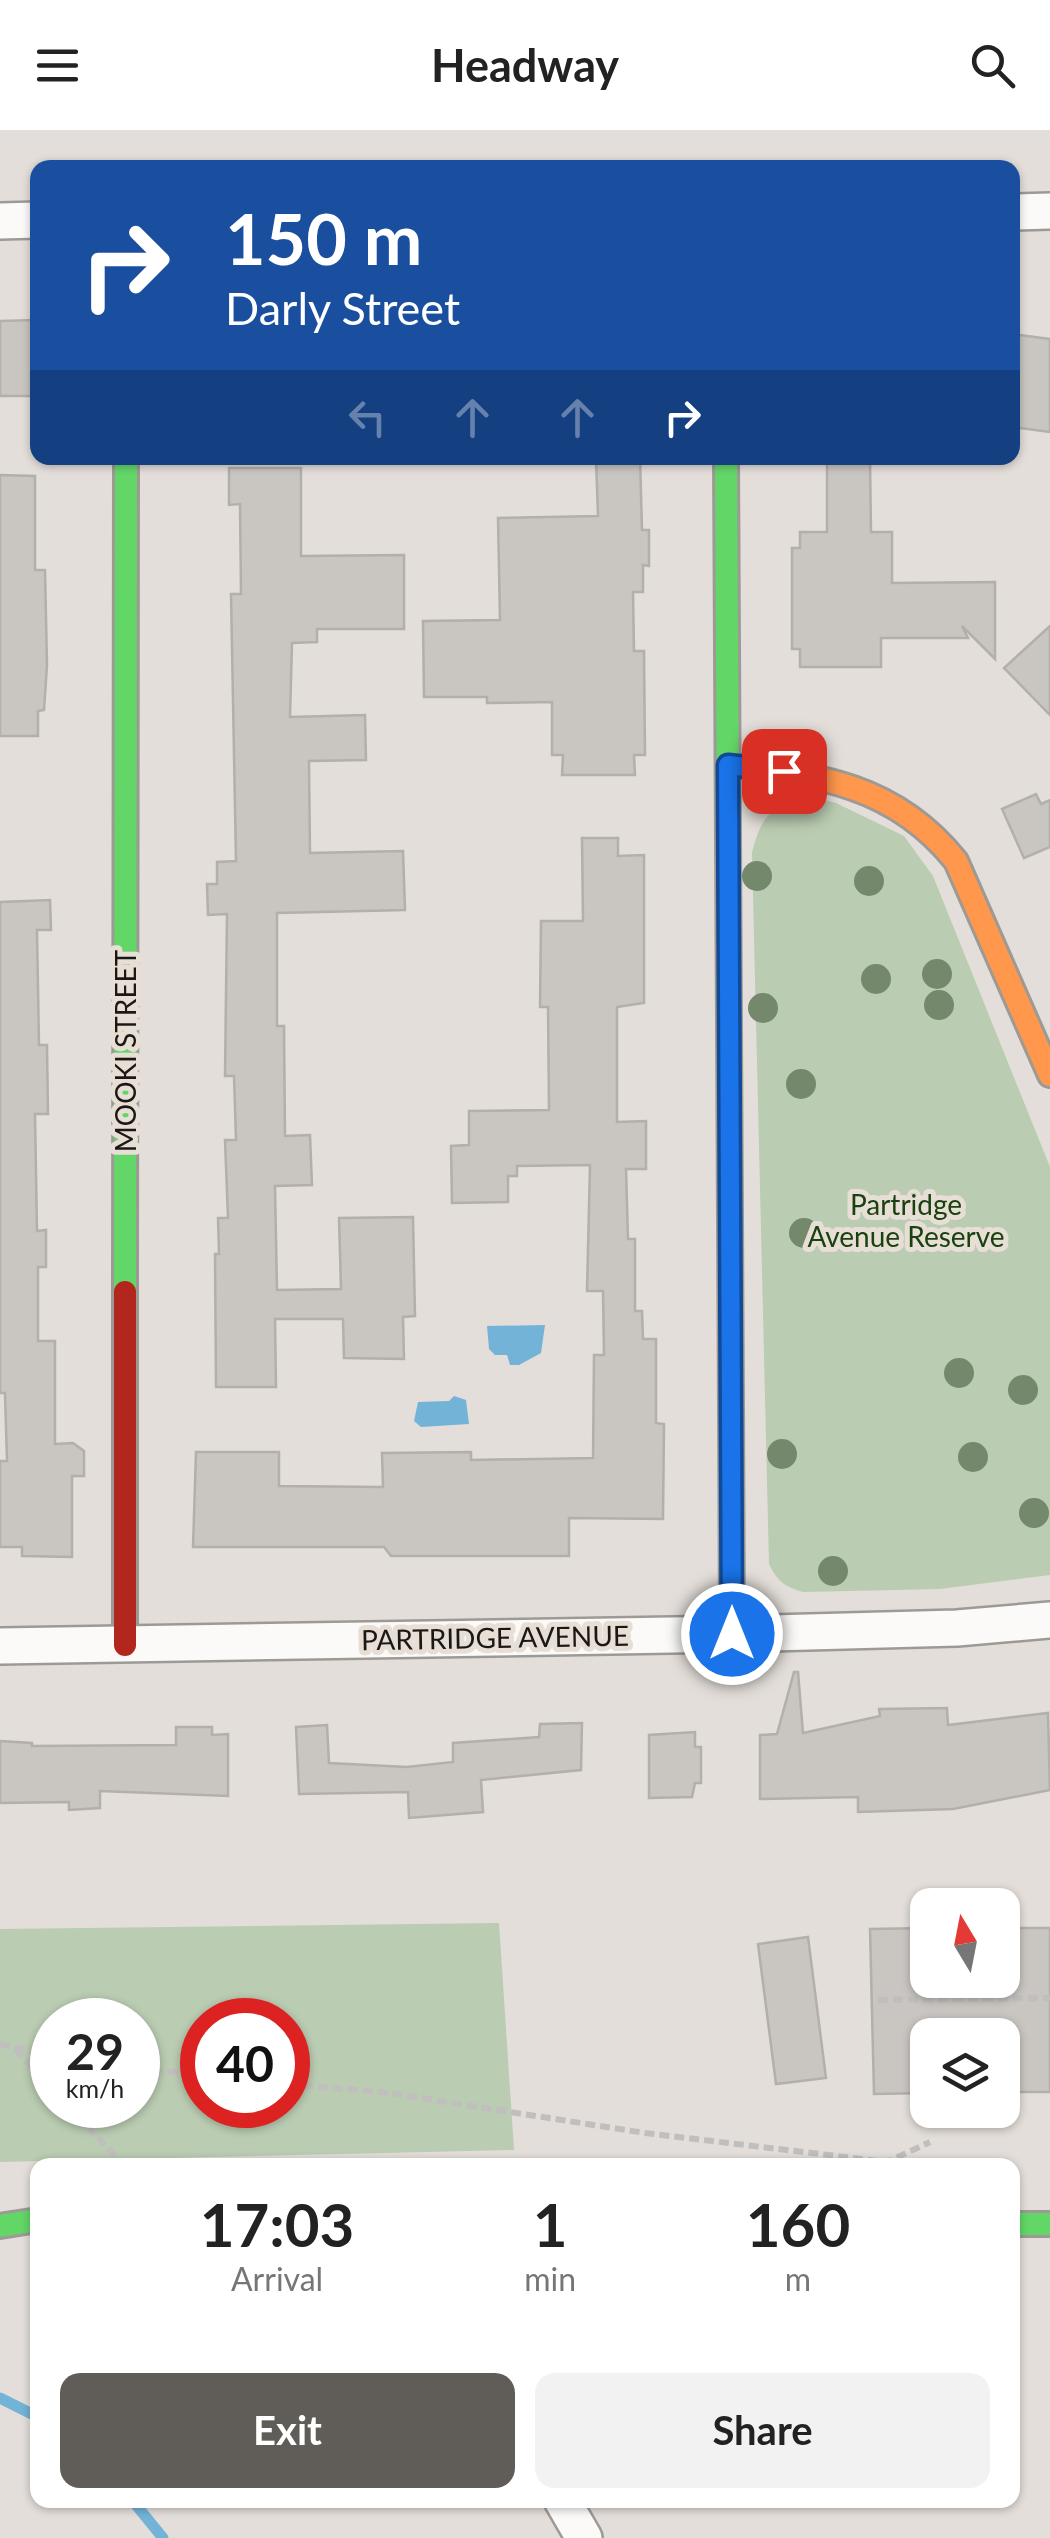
<!DOCTYPE html>
<style>
:root{--surface:#fff;--page:#f2f2f2;--text:#222;--muted:#767676;--accent:#605d59}
body{margin:0;font-family:Lato,sans-serif;background:var(--page);color:var(--text);height:100vh;display:flex;flex-direction:column;font-size:38px;white-space:nowrap}
*{box-sizing:border-box;margin:0}
p{font-size:32px;color:var(--muted)}
.icon{flex:none;width:55px;height:55px;fill:none;stroke:currentColor;stroke-width:2;stroke-linecap:round;stroke-linejoin:round}
.map{position:relative;flex:1;overflow:hidden}
.drawer{position:absolute;left:30px;top:2028px;width:990px;height:350px;display:flex;flex-direction:column;background:var(--surface);border-radius:20px;box-shadow:0 2px 8px #0004}
.drawer>*{flex:none}
.banner{position:absolute;left:30px;top:30px;width:990px;height:305px;border-radius:20px;box-shadow:0 2px 8px #0004;background:#1a4fa0;color:#fff;overflow:hidden}
.needle{width:65px;rotate:350deg}
.tools{position:absolute;left:910px;top:1758px;display:grid;gap:20px}
.tools a{display:grid;place-items:center;width:110px;height:110px;border-radius:20px;background:var(--surface);box-shadow:0 2px 8px #0004;font-size:50px}
.speed{position:absolute;left:30px;top:1868px;display:flex;gap:20px;font-size:50px;font-weight:700;text-align:center}
.speed>*{display:grid;place-content:center;width:130px;height:130px;border-radius:50%;background:var(--surface);box-shadow:0 2px 8px #0004;line-height:1}
.speed small{font-size:25px;font-weight:400}
.speed .limit{border:15px solid #d22;background:#fff;color:#111}
.pin{position:absolute;display:grid;place-items:center;width:85px;height:85px;color:#fff;margin:-42px;border-radius:20px;box-shadow:0 5px 15px #0006}
.me{position:absolute;width:110px;margin:-55px;rotate:0deg;stroke-linejoin:round;filter:drop-shadow(0 0 8px #0008)}
.turn{display:flex;align-items:center;gap:35px;height:210px;padding:0 30px;font-size:45px}
.turn .icon{width:130px;height:130px;stroke-width:2.5}
.turn b{display:block;font-size:70px;line-height:85px}
.lanes{display:flex;align-items:center;height:95px;padding:0 30px;background:#0003;justify-content:center;gap:50px;direction:ltr}
.lanes .off{opacity:.35}
.eta{display:flex;justify-content:space-evenly;align-items:center;height:170px;text-align:center}
.eta b{font-size:60px;font-weight:700;line-height:70px}
.primary-button{display:flex;gap:20px;margin-top:auto;padding:20px 30px}
.primary-button a{flex:1;height:115px;border-radius:20px;background:var(--accent);color:#fff;font-size:40px;font-weight:700;line-height:115px;text-align:center}
.primary-button a+a{background:var(--page);color:var(--text)}
header{display:flex;justify-content:space-between;align-items:center;height:130px;padding:0 30px;background:var(--surface);font-size:45px;font-weight:700}
.map>svg:first-child{display:block}
</style>
<header><svg class="icon" aria-label="menu" viewBox="0 0 24 24"><path d="M4 6h16M4 12h16M4 18h16"/></svg>Headway<svg class="icon" aria-label="search" viewBox="0 0 24 24"><circle cx="10" cy="10" r="6"/><path d="M15 15l6 6"/></svg></header>
<div class="map">
<svg width="1050" height="2408" viewBox="0 0 1050 2408">
<rect width="100%" height="100%" fill="#e3ded9"/>
<path fill="#baccb2" fill-rule="evenodd" d="M814 667 836 673 904 706 933 746 1050 1037V1445L940 1459 803 1462C785 1457 777 1451 769 1434L752 723C761 683 775 673 814 667Z
M499 1793 514 2020 0 2032V1799ZM52 1890H138V1975H52ZM202 1890H288V1975H202Z"/>
<path fill="#73b3d8" d="M545 1195 541 1223 519 1235H510L507 1225H495L489 1219 487 1196Z
M454 1266 466 1270 469 1294 421 1297 414 1291 418 1272 449 1271Z"/>
<g fill="none" stroke-linecap="round" stroke-linejoin="round">
<path stroke="#73b3d8" stroke-width="11" d="M0 2268 38 2287
M132 2370 163 2408"/>
</g>
<path fill="#c9c5c1" stroke="#b3afab" stroke-width="2.5" d="M35 190 38 266H0V191Z
M1012 204 1050 209V302L1012 297Z
M596 328H640L642 400H649V436L643 435V462H633L634 521H644L645 625H634L635 645H562L563 625H552V572L487 573V567H424L423 491 500 490 498 388 598 386Z
M827 328H870L871 402H892V453L995 452V529L962 496 968 508H881V537H800V519H792V418H800V402H827Z
M229 338H301V426L404 425V499H317V512L292 513 290 587 365 585 366 630 309 631 310 723 403 721 405 780 277 783V896H284L285 1006 310 1005 312 1055 275 1056 277 1160 341 1159 339 1088 413 1087 415 1186 403 1187 404 1229 344 1228 343 1189H275L276 1257H216L215 1124H219L218 1088H228L225 1010H236L234 946H225L227 784 208 785 207 754H217V732L236 731 231 464H241L240 374 229 375Z
M0 345 35 346V440H45L47 535 44 580 38 581V606H0Z
M1050 496V585L1004 538Z
M1036 664 1041 674 1050 670V717L1024 728 1002 679Z
M582 708H618V726L644 725V873L617 877V992L646 991V1039H626L628 1109H635V1181H642L643 1209H656V1293L664 1294 663 1389 569 1388V1426H391L384 1417H193L196 1322H279V1356L383 1357 382 1323 471 1322V1330L593 1328 594 1225H604L603 1161H587L590 1035 517 1036V1046H508V1072L452 1073 451 1016 469 1015V981L549 980 548 877H540L541 791H583Z
M50 770 51 800H37L39 915H47L48 984H35L37 1101 46 1100V1137H38V1211H55V1314L73 1313 84 1321V1346H72V1427L22 1426V1417H0V1331H7L5 1263H0V772Z
M794 1542H798L803 1603 880 1586 879 1579 947 1578 948 1595 1048 1583 1050 1660 953 1679 858 1682V1667L760 1669V1605L777 1604Z
M582 1593 581 1640 481 1650 483 1682 409 1688 408 1662 299 1664 296 1597 327 1595 329 1633 407 1637 453 1632V1613L539 1607 540 1594Z
M176 1597H212V1605L228 1604V1666L100 1661V1678L69 1680V1672L0 1673V1611L32 1613V1616L176 1615Z
M695 1602V1617H701V1653H695L692 1667 649 1668V1605Z
M928 1798V1850H1002V1798H1050V1962H1002V1905H928V1963L874 1964 870 1799Z
M808 1807 826 1948 776 1954 758 1814Z"/>
<g fill="none" stroke-linecap="round" stroke-linejoin="round">
<defs>
<path id="street" d="M1012 82 1050 81
M0 91 38 90
M0 1516 732 1504 957 1498 1050 1490
M562 2370 584 2408"/>
<path id="fast" d="M726 328 731 1279
M125 1162 126 328
M1012 2094H1050
M0 2096 38 2090"/>
<path id="slow" d="M728 635C820 645 895 655 956 731L1050 945
M731 1279 732 1504"/>
<path id="jam" d="M125 1515V1162"/>
</defs>
<use href="#street" stroke="#9d9a96" stroke-width="40"/>
<use href="#fast" stroke="#9d9a96" stroke-width="28"/>
<use href="#slow" stroke="#9d9a96" stroke-width="28"/>
<use href="#jam" stroke="#9d9a96" stroke-width="28"/>
<path stroke="#c0bfbd" stroke-width="6" stroke-dasharray="10 5" stroke-linecap="butt" d="M878 1870 1050 1868
M0 1914 52 1925
M15 1919 52 1959
M138 1937 202 1946
M288 1954 382 1962 645 2003 887 2032 930 2012
M67 1975 124 2035"/>
<use href="#street" stroke="#fbfaf9" stroke-width="35"/>
<use href="#fast" stroke="#63d668" stroke-width="22"/>
<use href="#slow" stroke="#ff974d" stroke-width="22"/>
<use href="#jam" stroke="#b3261e" stroke-width="22"/>
</g>
<g fill="#74886b">
<circle cx="757" cy="746" r="15"/>
<circle cx="869" cy="751" r="15"/>
<circle cx="937" cy="844" r="15"/>
<circle cx="876" cy="849" r="15"/>
<circle cx="939" cy="875" r="15"/>
<circle cx="763" cy="878" r="15"/>
<circle cx="801" cy="954" r="15"/>
<circle cx="804" cy="1103" r="15"/>
<circle cx="959" cy="1243" r="15"/>
<circle cx="1023" cy="1260" r="15"/>
<circle cx="782" cy="1324" r="15"/>
<circle cx="973" cy="1327" r="15"/>
<circle cx="1034" cy="1383" r="15"/>
<circle cx="833" cy="1441" r="15"/>
</g>
<g fill="none" stroke-linecap="round" stroke-linejoin="round">
<defs>
<path id="route" d="M732 1504 728 635 784 641"/>
</defs>
<use href="#route" stroke="#114b97" stroke-width="25"/>
<use href="#route" stroke="#1a73e8" stroke-width="18"/>
</g>
<g text-anchor="middle" stroke-width="10" stroke-linejoin="round" paint-order="stroke">
<g font-size="28" fill="#1a1714" stroke="#e7dfd5">
<text transform="translate(126 921) rotate(-90)" y="10">MOOKI STREET</text>
<text transform="translate(495 1508) rotate(-1)" y="10">PARTRIDGE AVENUE</text>
</g>
<g font-size="28" fill="#1a4211" stroke="#e7dfd5">
<text x="906" y="1085">Partridge<tspan x="906" dy="32">Avenue Reserve</tspan></text>
</g>
</g>
</svg>
<div class="tools">
<a><svg class="needle" viewBox="-14 -14 28 28"><path d="M0-13l5 13h-10z" fill="#e53935"/><path d="M0 13l5-13h-10z" fill="#767676"/></svg></a>
<a><svg class="icon" aria-label="layers" viewBox="0 0 24 24"><path d="M12 4l9 5-9 5-9-5zM3 14l9 5 9-5"/></svg></a>
</div>
<div class="speed"><div>29<small>km/h</small></div><div class="limit">40</div></div>
<div class="pin" style="left:784px;top:641px;background:#d93025"><svg class="icon" aria-label="arrive" viewBox="0 0 24 24"><path d="M6 21V4h12l-3 4 3 4H6"/></svg></div>
<svg class="me" style="left:732px;top:1504px" viewBox="-20 -20 40 40"><circle r="17" fill="#1a73e8" stroke="#fff" stroke-width="3"/><path d="M0-11L8 9 0 5-8 9z" fill="#fff"/></svg>
<div class="banner">
<div class="turn"><svg class="icon" aria-label="right" viewBox="0 0 24 24"><path d="M7 20v-9h11M14 6l5 5-5 5"/></svg><div><b>150 m</b>Darly Street</div></div>
<div class="lanes"><svg class="icon off" aria-label="left" viewBox="0 0 24 24"><path d="M17 20v-9H6M10 6l-5 5 5 5"/></svg><svg class="icon off" aria-label="ahead" viewBox="0 0 24 24"><path d="M12 20V5M6 11l6-6 6 6"/></svg><svg class="icon off" aria-label="ahead" viewBox="0 0 24 24"><path d="M12 20V5M6 11l6-6 6 6"/></svg><svg class="icon" aria-label="right" viewBox="0 0 24 24"><path d="M7 20v-9h11M14 6l5 5-5 5"/></svg></div>
</div>
<section class="drawer">
<div class="eta">
<div><b>17:03</b><p>Arrival</p></div>
<div><b>1</b><p>min</p></div>
<div><b>160</b><p>m</p></div>
</div>
<div class="primary-button"><a>Exit</a><a>Share</a></div>
</section>
</div>
